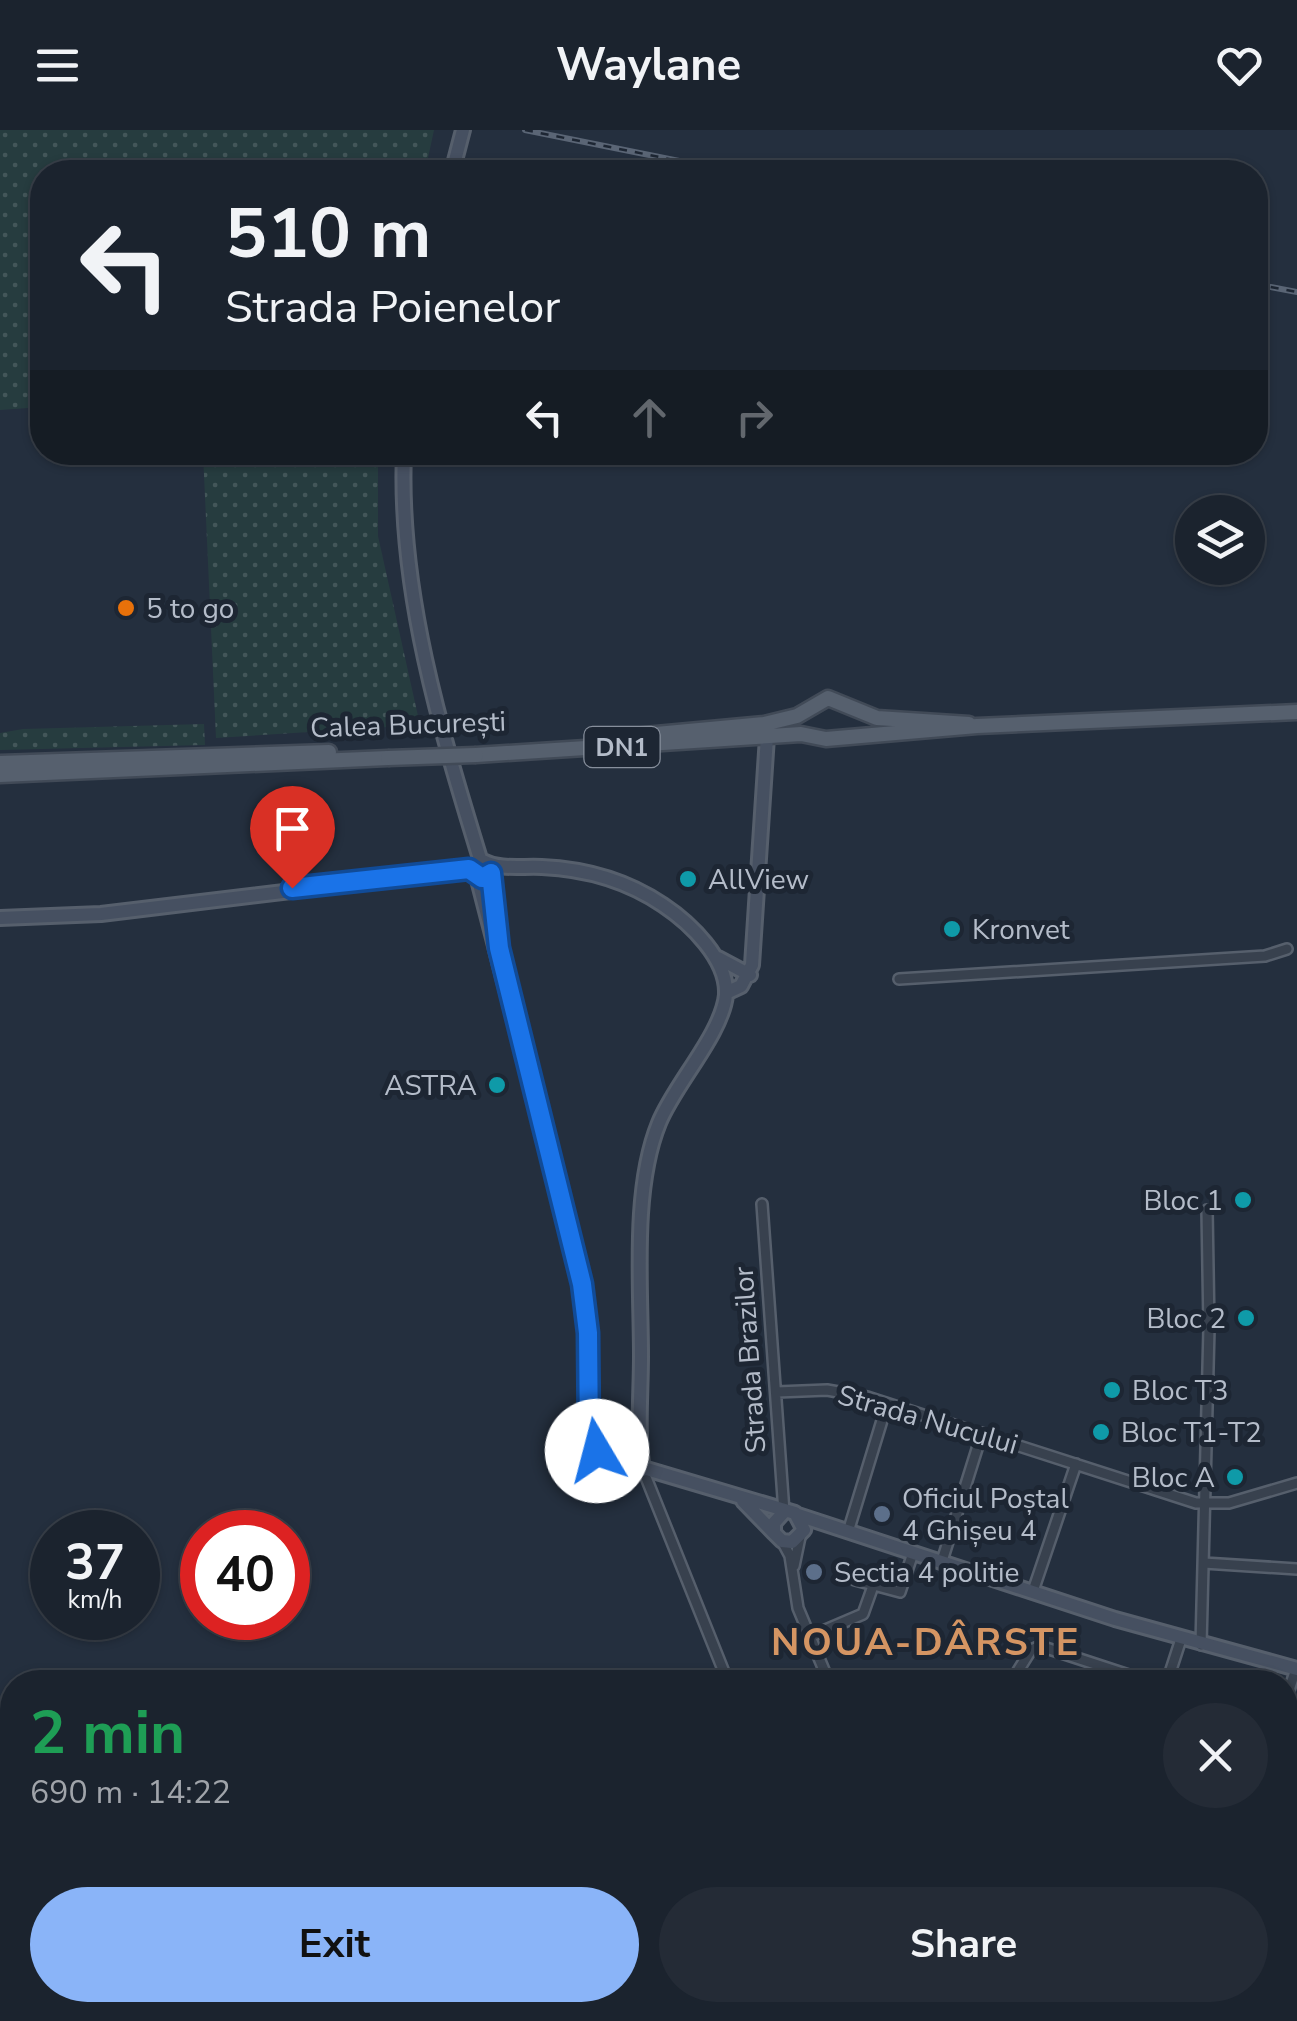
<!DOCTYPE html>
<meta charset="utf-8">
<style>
:root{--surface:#1b232e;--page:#242b36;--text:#f1f3f6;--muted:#a0a4aa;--line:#39404a;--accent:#8ab4f8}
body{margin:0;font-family:"Nunito Sans",sans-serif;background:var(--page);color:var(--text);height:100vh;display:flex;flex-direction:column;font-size:38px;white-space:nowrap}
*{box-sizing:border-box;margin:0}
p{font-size:32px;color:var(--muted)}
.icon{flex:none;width:55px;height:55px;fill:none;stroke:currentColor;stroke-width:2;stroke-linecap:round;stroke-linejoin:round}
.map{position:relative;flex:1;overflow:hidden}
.details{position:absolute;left:0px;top:1540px;width:1298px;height:352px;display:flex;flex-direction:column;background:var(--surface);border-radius:40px 40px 0 0;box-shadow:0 2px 8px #0004,0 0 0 2px var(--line)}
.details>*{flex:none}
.top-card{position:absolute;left:30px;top:30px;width:1238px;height:305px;border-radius:40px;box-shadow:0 2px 8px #0004,0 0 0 2px var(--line);background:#1b232e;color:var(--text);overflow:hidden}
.tools{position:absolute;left:1175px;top:365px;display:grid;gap:20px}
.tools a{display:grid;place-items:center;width:90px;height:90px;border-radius:50%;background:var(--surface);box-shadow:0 2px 8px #0004,0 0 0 2px var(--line);font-size:50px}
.speed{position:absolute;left:30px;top:1380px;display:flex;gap:20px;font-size:50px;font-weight:700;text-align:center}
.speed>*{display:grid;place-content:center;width:130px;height:130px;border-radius:50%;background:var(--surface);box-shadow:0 2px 8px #0004,0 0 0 2px var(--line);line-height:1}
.speed small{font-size:25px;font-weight:400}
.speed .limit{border:15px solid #d22;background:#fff;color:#111}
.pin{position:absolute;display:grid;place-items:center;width:85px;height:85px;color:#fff;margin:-102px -42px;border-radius:50% 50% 50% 0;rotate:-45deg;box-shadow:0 0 10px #0007}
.pin .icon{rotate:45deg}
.me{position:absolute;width:110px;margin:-55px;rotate:352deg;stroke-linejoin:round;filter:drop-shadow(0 0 8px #0008)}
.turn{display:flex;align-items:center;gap:35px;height:210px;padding:0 30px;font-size:45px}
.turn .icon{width:130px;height:130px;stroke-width:2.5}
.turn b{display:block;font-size:70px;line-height:85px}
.lanes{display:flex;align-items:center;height:95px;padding:0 30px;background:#0003;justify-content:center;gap:50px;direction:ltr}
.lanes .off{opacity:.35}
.round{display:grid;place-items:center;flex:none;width:105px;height:105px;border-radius:52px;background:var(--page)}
.overview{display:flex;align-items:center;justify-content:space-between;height:170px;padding:0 30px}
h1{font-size:60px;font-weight:700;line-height:75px;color:#1e9e55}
.action{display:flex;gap:20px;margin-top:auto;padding:20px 30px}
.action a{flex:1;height:115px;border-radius:60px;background:var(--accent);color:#111;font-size:40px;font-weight:700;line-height:115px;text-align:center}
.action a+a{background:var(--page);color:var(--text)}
header{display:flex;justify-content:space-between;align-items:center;height:130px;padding:0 30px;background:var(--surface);font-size:45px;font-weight:700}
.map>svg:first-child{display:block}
</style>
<header><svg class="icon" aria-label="menu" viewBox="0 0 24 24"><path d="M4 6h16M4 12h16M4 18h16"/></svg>Waylane<svg class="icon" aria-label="heart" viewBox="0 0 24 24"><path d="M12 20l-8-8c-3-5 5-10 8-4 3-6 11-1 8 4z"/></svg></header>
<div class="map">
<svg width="1297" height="1891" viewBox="0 0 1297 1891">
<defs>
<pattern id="grass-dots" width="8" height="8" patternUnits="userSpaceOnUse" patternTransform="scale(2.5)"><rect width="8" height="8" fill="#263c3f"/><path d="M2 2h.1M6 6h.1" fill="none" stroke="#435659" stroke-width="1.8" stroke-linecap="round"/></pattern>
<pattern id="forest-firs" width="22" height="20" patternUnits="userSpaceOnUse" patternTransform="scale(2.5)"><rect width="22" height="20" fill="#263c3f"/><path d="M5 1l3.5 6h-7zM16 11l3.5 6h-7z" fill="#435659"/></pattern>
<pattern id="park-tufts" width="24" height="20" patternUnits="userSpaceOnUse" patternTransform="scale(2.5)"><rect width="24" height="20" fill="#263c3f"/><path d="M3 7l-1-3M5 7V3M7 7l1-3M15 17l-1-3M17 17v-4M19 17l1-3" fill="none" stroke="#435659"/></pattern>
</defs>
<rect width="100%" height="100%" fill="#242f3e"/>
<path fill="url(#grass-dots)" d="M0 0H434L425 42H42V277L0 280Z
M203 323H378V406L420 595 216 608Z
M204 594 205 615 0 620V603L23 599Z"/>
<path fill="url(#forest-firs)" d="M214 1880H776V1891H205Z"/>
<path fill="url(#park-tufts)" d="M1287 1615 1297 1619V1891H1247L1248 1880H1285Z"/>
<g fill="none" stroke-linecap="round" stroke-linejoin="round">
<path stroke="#394c67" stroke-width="2.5" d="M1294 1620 1297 1621"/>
<defs>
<path id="street" d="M899 849 1265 826 1287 819
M762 1074 784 1382
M777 1262 827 1260 867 1267 1196 1373H1229L1297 1353
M643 1340 728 1552
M848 1402 887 1274
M782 1411 790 1426 798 1478 829 1552
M942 1431 982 1303
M1204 1433 1297 1439
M794 1436 800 1407
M855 1450 900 1462 913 1423
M1033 1461 1076 1334
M809 1507 863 1484 873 1456
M1201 1515 1209 1198 1207 1080
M1011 1552 1031 1520 1040 1516 1150 1552
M1167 1552 1181 1509
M1285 1572 1296 1539
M809 1880 811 1891
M858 1880 859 1891
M917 1880 919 1891
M974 1880 976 1891
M1043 1885 1120 1882 1175 1891
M1192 1891 1195 1880"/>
<path id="secondary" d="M452 42 463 0
M404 322C398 461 441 601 481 732
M491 743 495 786
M477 746 582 1154 589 1203V1310
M0 788 101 784 474 739 483 731C500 740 521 736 542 737 586 739 626 750 663 775 690 793 728 829 726 865 722 904 674 955 659 993 632 1059 641 1156 641 1226 641 1264 637 1303 643 1340
M718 828 750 845
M726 863 741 856 752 835 767 607
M576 1320a10 10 0 1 1 20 0a10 10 0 1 1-20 0Z
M596 1324 795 1383 804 1400 792 1412 782 1411 774 1403V1393L783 1383
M743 1371 774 1403
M798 1385 1115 1489 1297 1539"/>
<path id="primary" d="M613 608 764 594 797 586 828 568 877 588 969 594
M476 625 801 604 826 609 977 596 1297 582
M0 633 329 622
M0 645 388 628"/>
</defs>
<use href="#street" stroke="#565f6c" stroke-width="14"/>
<use href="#secondary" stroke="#565f6c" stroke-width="18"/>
<use href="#primary" stroke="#414a57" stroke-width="19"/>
<use href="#street" stroke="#38414e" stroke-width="9"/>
<use href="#secondary" stroke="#465061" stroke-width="12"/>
<use href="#primary" stroke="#56606e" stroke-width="14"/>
<defs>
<path id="rail" d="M525 0 734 42
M723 35 760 42
M1255 154 1297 162"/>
</defs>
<use href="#rail" stroke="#5a6575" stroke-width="6"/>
<use href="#rail" stroke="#1d2633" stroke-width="2.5" stroke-dasharray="8" stroke-linecap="butt"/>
<defs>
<path id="primary-bridge" d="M388 628 476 625"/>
</defs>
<use href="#primary-bridge" stroke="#414a57" stroke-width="19" stroke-linecap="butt"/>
<use href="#primary-bridge" stroke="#56606e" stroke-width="14"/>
</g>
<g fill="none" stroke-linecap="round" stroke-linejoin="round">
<defs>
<path id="route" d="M292 758 469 739 482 748 491 743 499 818 582 1154 588 1203 589 1310 597 1321"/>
</defs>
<use href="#route" stroke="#114b97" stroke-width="25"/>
<use href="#route" stroke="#1a73e8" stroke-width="18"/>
</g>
<circle fill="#e8710a" stroke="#1d2633" stroke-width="4" cx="126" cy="478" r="10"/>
<g fill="#0f9aa8" stroke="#1d2633" stroke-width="4">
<circle cx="688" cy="749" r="10"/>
<circle cx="952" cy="799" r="10"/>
<circle cx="497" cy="955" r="10"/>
<circle cx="1243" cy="1070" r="10"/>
<circle cx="1246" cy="1188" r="10"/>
<circle cx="1112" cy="1260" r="10"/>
<circle cx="1101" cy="1302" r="10"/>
<circle cx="1235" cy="1347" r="10"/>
</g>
<g fill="#5c6f8a" stroke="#1d2633" stroke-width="4">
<circle cx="882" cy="1384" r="10"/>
<circle cx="814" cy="1442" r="10"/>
</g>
<g text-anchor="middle" stroke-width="10" stroke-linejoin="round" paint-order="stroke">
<rect fill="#1d2633" stroke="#878f9c" stroke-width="2.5" x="584.5" y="597" width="75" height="40" rx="8"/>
<g font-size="25" font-weight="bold" fill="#b4bcc9">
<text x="622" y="626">DN1</text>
</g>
<g font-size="28" fill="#b4bcc9" stroke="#1d2633" text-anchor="start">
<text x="146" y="488">5 to go</text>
<text x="708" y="759">AllView</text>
<text x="972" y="809">Kronvet</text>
<text x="477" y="965" text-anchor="end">ASTRA</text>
<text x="1223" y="1080" text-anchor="end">Bloc 1</text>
<text x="1226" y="1198" text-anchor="end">Bloc 2</text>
<text x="1132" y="1270">Bloc T3</text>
<text x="1121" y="1312">Bloc T1-T2</text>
<text x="1215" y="1357" text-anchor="end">Bloc A</text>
<text x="902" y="1378">Oficiul Poștal<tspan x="902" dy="32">4 Ghișeu 4</tspan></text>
<text x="834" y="1452">Sectia 4 politie</text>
</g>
<g font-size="28" fill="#b4bcc9" stroke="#1d2633">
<text transform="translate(408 594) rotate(-2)" y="10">Calea București</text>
<text transform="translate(749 1230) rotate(-94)" y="10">Strada Brazilor</text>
<text transform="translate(928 1289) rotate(16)" y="10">Strada Nucului</text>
</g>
<g font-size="38" font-weight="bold" letter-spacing="2.5" fill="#d59563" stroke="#1d2633">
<text x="926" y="1525">NOUA-DÂRSTE</text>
</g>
</g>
</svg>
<div class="tools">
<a><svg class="icon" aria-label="layers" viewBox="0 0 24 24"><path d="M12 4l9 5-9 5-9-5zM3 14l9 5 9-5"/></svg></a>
</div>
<div class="speed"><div>37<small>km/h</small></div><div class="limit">40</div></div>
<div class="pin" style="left:292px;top:758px;background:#d93025"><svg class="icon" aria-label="arrive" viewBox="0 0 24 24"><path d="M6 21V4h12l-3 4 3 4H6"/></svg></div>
<svg class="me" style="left:597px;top:1321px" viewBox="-20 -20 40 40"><circle r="19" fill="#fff"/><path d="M0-13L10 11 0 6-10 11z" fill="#1a73e8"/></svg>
<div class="top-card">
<div class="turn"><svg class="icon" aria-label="left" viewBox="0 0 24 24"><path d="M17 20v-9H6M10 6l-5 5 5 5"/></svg><div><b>510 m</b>Strada Poienelor</div></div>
<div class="lanes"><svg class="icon" aria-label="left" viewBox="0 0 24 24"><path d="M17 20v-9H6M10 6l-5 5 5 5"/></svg><svg class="icon off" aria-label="ahead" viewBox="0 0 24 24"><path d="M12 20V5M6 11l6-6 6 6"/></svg><svg class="icon off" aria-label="right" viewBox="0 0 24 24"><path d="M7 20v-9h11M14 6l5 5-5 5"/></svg></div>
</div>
<section class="details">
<div class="overview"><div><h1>2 min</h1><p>690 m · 14:22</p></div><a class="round"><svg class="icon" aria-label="close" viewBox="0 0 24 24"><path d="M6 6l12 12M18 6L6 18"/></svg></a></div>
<div class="action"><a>Exit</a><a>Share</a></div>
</section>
</div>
